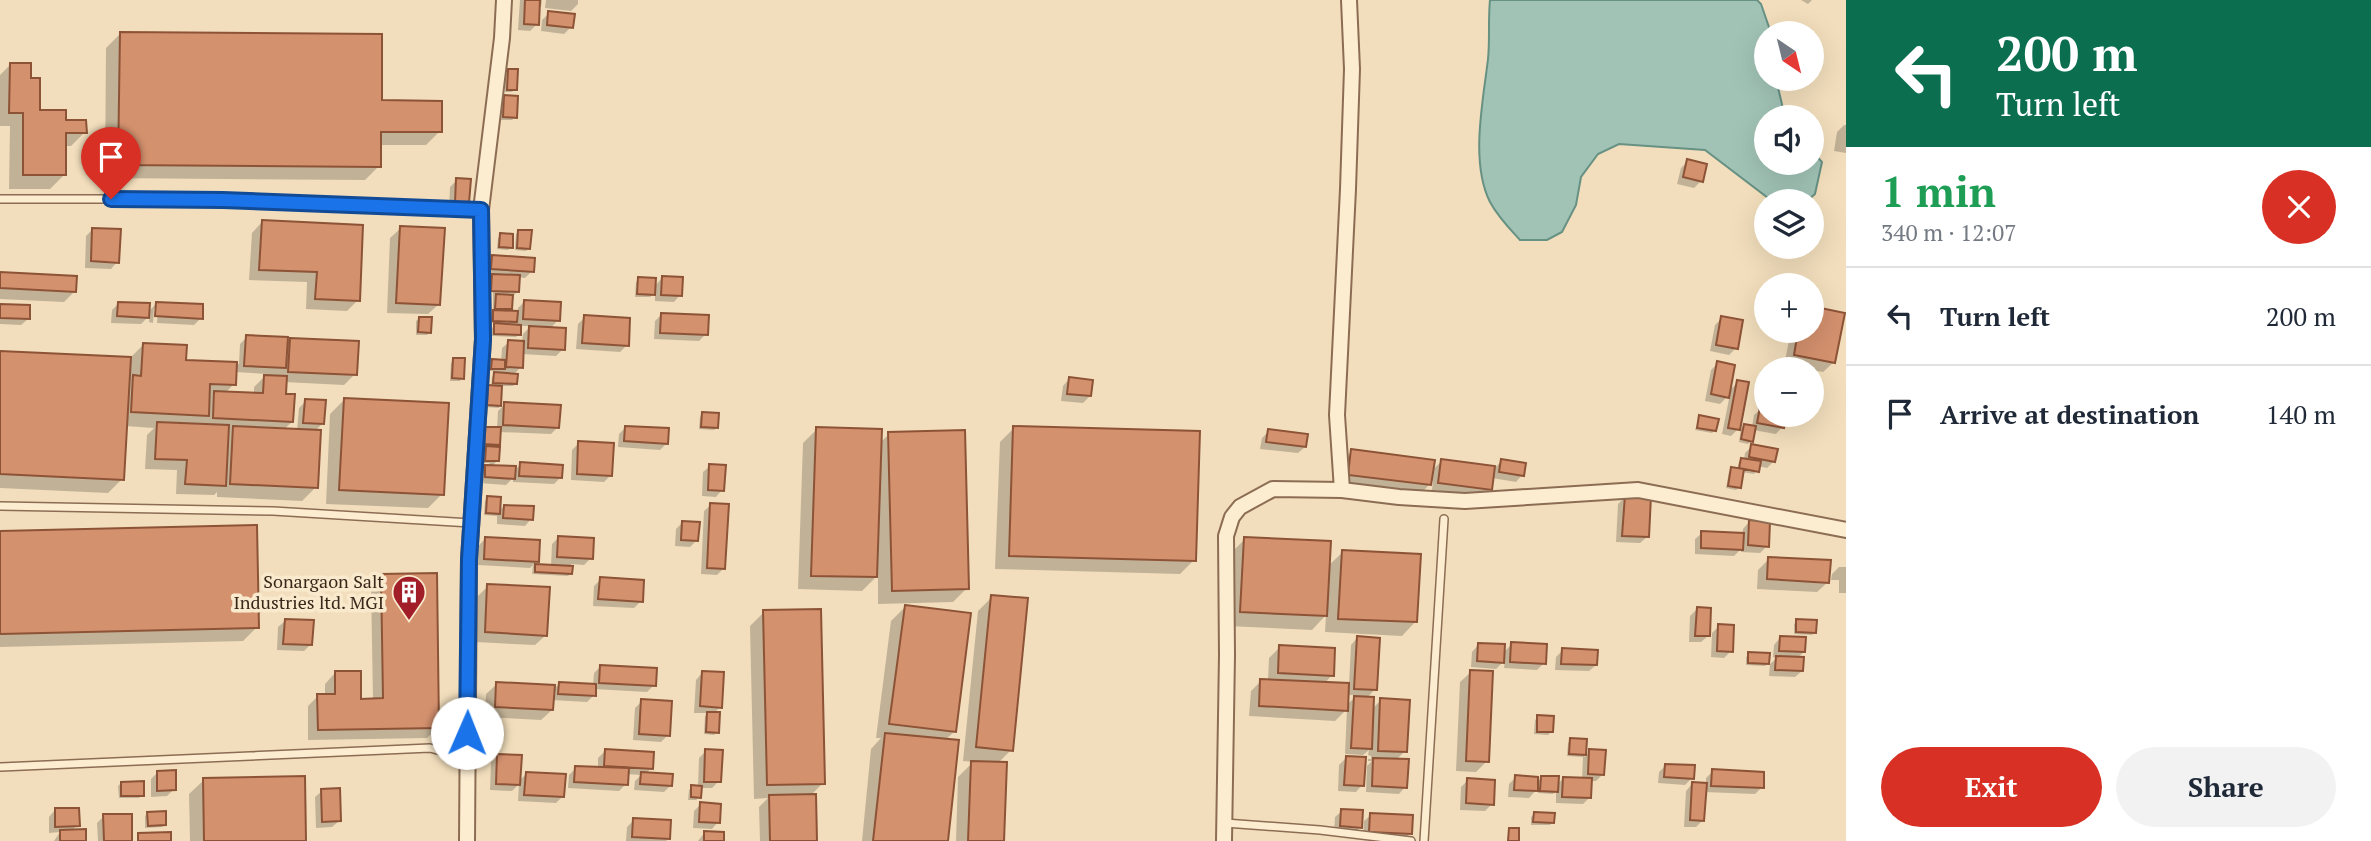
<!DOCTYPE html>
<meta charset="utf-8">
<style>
:root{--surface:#fff;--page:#f2f2f3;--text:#1f2937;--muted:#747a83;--line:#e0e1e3;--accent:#d93025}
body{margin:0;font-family:"PT Serif",serif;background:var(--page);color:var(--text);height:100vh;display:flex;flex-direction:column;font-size:26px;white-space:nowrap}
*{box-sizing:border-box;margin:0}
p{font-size:23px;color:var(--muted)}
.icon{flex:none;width:38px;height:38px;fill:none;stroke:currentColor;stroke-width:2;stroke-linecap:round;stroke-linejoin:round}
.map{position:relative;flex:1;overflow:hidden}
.sheet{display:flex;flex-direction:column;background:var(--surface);width:525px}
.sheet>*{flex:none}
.hud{background:#0b6e4f;color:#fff;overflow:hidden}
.needle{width:46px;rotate:145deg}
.fabs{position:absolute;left:1754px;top:21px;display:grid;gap:14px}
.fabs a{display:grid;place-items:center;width:70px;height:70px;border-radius:50%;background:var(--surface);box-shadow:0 7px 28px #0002;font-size:35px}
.pin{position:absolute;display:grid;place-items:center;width:60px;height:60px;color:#fff;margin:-72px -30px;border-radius:50% 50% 50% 0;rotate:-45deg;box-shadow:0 0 7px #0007}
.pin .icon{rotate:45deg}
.me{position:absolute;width:77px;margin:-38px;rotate:1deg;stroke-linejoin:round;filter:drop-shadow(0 0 5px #0008)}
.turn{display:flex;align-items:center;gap:24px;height:147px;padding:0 35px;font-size:32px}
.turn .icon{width:91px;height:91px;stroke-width:2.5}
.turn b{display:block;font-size:49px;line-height:60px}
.round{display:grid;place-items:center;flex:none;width:74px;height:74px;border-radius:37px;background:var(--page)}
.summary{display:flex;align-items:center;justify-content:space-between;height:119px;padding:0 35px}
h1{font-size:42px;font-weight:800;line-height:52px;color:#1e9e55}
.cta{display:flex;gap:14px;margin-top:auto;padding:14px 35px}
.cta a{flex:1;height:80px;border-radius:42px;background:var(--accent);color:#fff;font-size:28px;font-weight:800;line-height:80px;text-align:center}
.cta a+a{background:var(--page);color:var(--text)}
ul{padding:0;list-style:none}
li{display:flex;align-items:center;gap:21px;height:98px;padding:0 35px;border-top:2px solid var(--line)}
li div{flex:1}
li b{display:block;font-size:26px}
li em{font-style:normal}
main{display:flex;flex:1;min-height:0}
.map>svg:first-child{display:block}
</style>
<main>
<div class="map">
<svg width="1846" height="841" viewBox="0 0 1846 841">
<rect width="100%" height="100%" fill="#f2debc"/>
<path fill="#a1c3b6" stroke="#679183" stroke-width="2" d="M1490 0H1757L1761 4 1771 33H1766V79H1776L1785 117H1766V163H1811V150L1822 162 1815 194 1807 201H1772L1705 150 1619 144 1598 154 1581 177 1576 205 1562 232 1547 240H1520C1509 228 1498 217 1490 202 1470 162 1483 102 1488 59 1490 40 1488 20 1490 0Z"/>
<path fill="#0003" fill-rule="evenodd" d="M520 0H542L541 7H538L537 24 530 31 518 30Z
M546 0H578V4L571 11 545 8Z
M1801 0H1812L1808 4Z
M549 13 571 27 564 34 541 31 542 20Z
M120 34 380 102 440 131 426 145H379V166L365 180 105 178 106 48Z
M10 65 29 80 38 112 85 132 71 146H64V175L50 189H9L10 126H0V75Z
M508 71 515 89 512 92H505V74Z
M505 97 515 117 512 120H501L502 100Z
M1844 125H1846V153L1834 151 1837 132Z
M1688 161 1701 181 1694 188 1677 184 1681 168Z
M457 180 468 203 461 209H449L450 187Z
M262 222 358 300 347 311 306 309 307 282 249 280 252 233Z
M401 228 439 304 428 314 387 313 390 238Z
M93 229 117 262 111 269 85 268 86 236Z
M519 231 529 248 526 251 515 250 516 234Z
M501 235 511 247 508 250 497 249 498 238Z
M492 257 532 271 525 278 518 277 517 292 511 298V309L507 313H518V308L525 301 558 320 550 329 563 349 556 356 522 354 521 367 513 375 516 383 513 386H500L499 408 485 407 486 390 491 387 492 377 498 371H489L490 364 493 361 501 362 502 348 509 342H522L523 334 531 326H519V334L516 337 492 336V328L497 323H491V315L495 311H493V280H490L489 297 486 283 492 276H485L486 264Z
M0 274 75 291 64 302 0 299Z
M662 278 680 295 674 302 655 301V293L650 297H635L636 282 639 279 654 287Z
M119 303 148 312 157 303 201 318 194 325 157 323 158 308H154L153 323 149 322 150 315 141 324 111 323 112 310Z
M0 306 28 319 21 325 0 324Z
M661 315 706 334 699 341 654 339 655 321Z
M585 317 627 345 620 352 576 349 578 324Z
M1722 318 1736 348 1729 355 1710 351 1715 325Z
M419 319 430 332 427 335H416V321Z
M1791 331H1811L1834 362 1823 372 1784 365Z
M247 337 286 344 291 339 355 374 344 385 284 382V396L292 422 283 430 297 431 299 408 306 401 323 423 314 432 316 487 302 501 217 497V492L214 495 176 494 177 470 145 469 147 435 154 428 125 426 122 479 108 493 0 488V353L129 359 143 345 185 362 239 364 240 344ZM235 372 267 374 254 387V394L225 393 234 384Z
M454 360 462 378 460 381H450L451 363Z
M1718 363 1728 392 1738 382V429L1731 436 1722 434 1730 394 1720 404 1705 401 1711 370Z
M1069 379 1090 396 1083 403 1061 401 1063 386Z
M344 400 442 494 428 508 326 504 330 414Z
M505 404 558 427 551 434 499 432V444L494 448 497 461 491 467 514 471 521 464 561 477 554 484 513 482V478L506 485 479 483V473L490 463H483L484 451 488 446H480L497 429 498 411Z
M1761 409 1766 415H1785L1782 427 1776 434 1753 430 1751 441 1748 444 1739 442 1741 429 1744 426 1752 427 1754 415Z
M703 414 717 427 714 430 699 429 700 417Z
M1700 417 1715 430 1712 433 1695 430Z
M626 427 667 443 660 450 618 447 619 434Z
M1014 428 1194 560 1180 574 995 569 1000 442Z
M817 429 880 443 889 434 967 588 953 602 878 604V575L862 591 798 589 803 443Z
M1269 431 1305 447 1298 453 1260 449 1262 438Z
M579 443 611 475 604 482 571 480 572 450Z
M1752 446 1774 461 1767 468 1758 466 1754 474 1742 472 1739 487 1736 490 1726 488 1729 472 1732 469 1738 470 1739 462 1744 460 1745 453Z
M1352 451 1431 471 1442 461 1495 468 1502 460 1522 475 1516 482 1492 478 1490 489 1483 496 1432 490 1433 481 1419 495 1339 485 1341 462Z
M710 466 722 490 716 497 702 496 703 472Z
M1625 497 1647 537 1640 543 1616 542 1618 504Z
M488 498 498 512 504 506 531 519 525 526 497 524V516L484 515 485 501Z
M711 505 724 568 717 575 701 574 704 511Z
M683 522 697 540 690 547 675 546 676 529Z
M1749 522 1767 546 1760 553 1741 552V549L1734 556 1695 554V539L1702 533 1742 535 1743 529Z
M0 533 257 627 243 641 0 647Z
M559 537 591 558 584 565 571 564V573L568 576 532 574 533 565 551 566 552 544Z
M486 538 537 561 530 568 478 565 479 545Z
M1245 539 1328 566 1343 552 1416 621 1402 636 1325 632 1326 615 1312 630 1227 626 1231 553Z
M1769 559 1828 582 1817 592 1757 589 1758 570Z
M1839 567H1846V593H1839V580H1831L1832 574Z
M381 575 438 727 427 738 308 740V706L318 696H325V684L335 673 359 700H373L371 586Z
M601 579 641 601 634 608 593 606 594 586Z
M488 586 546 635 535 645 475 642 477 597Z
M992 597 1011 750 997 764 1002 841H956L958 777 973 762 963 761 978 611Z
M905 607 954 732 945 740 946 841H862L871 749 881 738H876L891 621Z
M1697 609 1708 636 1701 642H1689L1690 616Z
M764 612 823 783 810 796 816 841H760L759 807 768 798 754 799 750 626Z
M285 621 311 644 304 651 277 650 278 627Z
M1797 621 1815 632 1812 635 1794 634V624Z
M1719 626 1731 651 1724 658 1711 657 1712 633Z
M1357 638 1375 689 1366 699 1372 709 1381 700 1405 751 1396 760 1405 787 1399 794 1366 792 1367 766 1372 761H1368V759H1371V756L1368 755 1369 750 1363 755 1345 754 1347 709 1335 721 1249 716 1251 691 1261 681H1268L1269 658 1280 647 1332 675 1324 684 1349 685 1351 645ZM1347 695H1357L1346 706Z
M1780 638 1804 652 1797 658 1802 671 1795 677 1769 676 1770 664 1777 658 1773 657 1774 645Z
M1512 644 1544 663 1537 670 1504 668 1505 660 1496 669 1471 667 1472 652 1478 645 1503 653Z
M1563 650 1596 665 1589 671 1555 670 1556 657Z
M1749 654 1768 663 1765 666 1746 665V657Z
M601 666 654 685 647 692 594 689V695L587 702 552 700V710L541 720 485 717 486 694 497 684 553 690 559 684 593 686 594 673Z
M1471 672 1487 761 1476 772 1456 771 1460 682Z
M702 673 720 707 713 714 717 732 714 735 704 734 705 716 708 713H694L696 680Z
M642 701 668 735 661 742 633 740 635 708Z
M1538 717 1551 732 1548 735 1534 734 1535 720Z
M1571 740 1585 741 1584 757 1590 751 1603 774 1596 781H1591L1590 797 1583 804 1556 803V791L1553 794 1538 793V788L1529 798 1508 797 1509 784 1516 777 1536 783 1542 777 1556 785 1563 779 1582 780 1583 757 1567 756 1568 743Z
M605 751 651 768 646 774 671 785 664 792 634 790 635 781 641 775 627 774 626 784 619 791 568 788 569 775 576 768 598 769V758Z
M706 751 719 781 712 788H700L699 797 696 800H688L689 790 692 787H698L699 758Z
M498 756 519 781 526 774 563 796 556 803 518 801 519 784 512 791 490 790 491 762Z
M1346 758 1362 785 1356 792 1338 791 1339 765Z
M1665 766 1692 778 1685 785 1658 783 1659 772Z
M1713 771 1762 787 1755 794 1704 792 1703 820 1696 827H1684L1686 791 1692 784 1706 785V778Z
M158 772 174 789 167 796 151 797V779Z
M204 780 304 841H190L189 794Z
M1468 780 1492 804 1485 811 1460 810 1461 787Z
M121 783 142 795 139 798H119L118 786Z
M322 791 339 821 332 827 316 828 315 797Z
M701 804 718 822 712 829 693 828 694 811Z
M55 810 78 825 71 831 84 841H54L60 832 49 833V817Z
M1342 811 1360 827 1354 834 1334 833 1335 817Z
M148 813 165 824 162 827 145 828V816Z
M1534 814 1553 822 1550 825H1531V817Z
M1371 815 1410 833 1404 840 1363 838 1364 821Z
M104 816 131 841H98L97 823Z
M634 820 669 838 666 841H626L627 827Z
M705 832 722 841H698Z"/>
<path fill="#d4916e" stroke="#8d5337" stroke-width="2" d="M525 0H540L539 25 524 24Z
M548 11 575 14 573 28 547 25Z
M120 32 382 34V100L442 101V132H381V167L118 165Z
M10 63H31V78H40V110H66V120H86L87 133H66V175H23V113H9Z
M508 69H518L517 90H507Z
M504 95 518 96 517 118 503 117Z
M1687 159 1707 164 1703 182 1683 177Z
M456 178 471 179 469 203H455Z
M262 220 363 225 360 301 315 299 317 272 259 270Z
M400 226 445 228 440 305 396 303Z
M92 228 121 229 119 263 91 261Z
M518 230H532L530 249 517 248Z
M500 233 513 234V248L499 247Z
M492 255 535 258 534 272 491 269Z
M0 272 77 276 76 292 0 288Z
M492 274 520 275 519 292 491 291Z
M662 276 683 277 682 296 661 295Z
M638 277 656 278 655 295 637 294Z
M496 294 513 295 512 309H495Z
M524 300 561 302 560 321 523 319Z
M118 302 150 303 149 318 117 316Z
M156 302 203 304V319L155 316Z
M0 304 30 305V319L0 318Z
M1811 306 1845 313 1835 363 1794 355 1798 331H1811Z
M493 310 518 311 517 322 493 321Z
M661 313 709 315 708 335 660 333Z
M584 315 630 318 629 346 582 343Z
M1721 316 1743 320 1738 349 1716 345Z
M419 317H432L431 333 418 332Z
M494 323 521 325V335L494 334Z
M529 326 566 328 565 350 528 348Z
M246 335 288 337 286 368 244 366Z
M290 338 359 341 357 375 288 372Z
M508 340 524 341 523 368 506 367Z
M143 343 187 345 186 360 237 362 236 385 210 384 209 416 131 412 133 375 141 376Z
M0 351 131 357 124 480 0 474Z
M453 358H465L464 379 452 378Z
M492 359 505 360V369H491Z
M1717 361 1735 365 1729 398 1711 394Z
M494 372 518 374 517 384 493 383Z
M264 375 287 376 286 394H295L293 422 213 418 214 391 263 393Z
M1069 377 1093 380 1091 396 1067 394Z
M1737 380 1749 382 1740 430 1728 428Z
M488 385 502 386 501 406 487 405Z
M344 398 449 403 444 495 339 490Z
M305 399 326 400 324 424 303 423Z
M504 402 561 405 559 428 503 425Z
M1760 407 1766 408V415H1787L1784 428 1757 423Z
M702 412 719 413 718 428 701 427Z
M1699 415 1719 419 1716 431 1697 428Z
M157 422 229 425 226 486 185 484 187 460 155 459Z
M1744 424 1756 426 1753 442 1741 439Z
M233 426 321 430 318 488 230 484Z
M625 426 669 428 668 444 624 441Z
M1013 426 1200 431 1196 561 1009 556Z
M483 427H501L500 445 482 444Z
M816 427 882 429 877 577 811 576Z
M1268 429 1308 434 1306 447 1266 442Z
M965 430 969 589 892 591 888 432Z
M578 441 614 443 612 476 577 474Z
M1751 444 1778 449 1775 462 1749 457Z
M486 446 500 447 499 461H485Z
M1351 449 1435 460 1431 485 1348 475Z
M1741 458 1761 461 1759 472 1739 468Z
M1441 459 1495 466 1492 490 1438 483Z
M1501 459 1526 463 1524 476 1499 472Z
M520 462 563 465 562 478 519 476Z
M709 464 726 465 724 491 708 490Z
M485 465 516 466 515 479 485 477Z
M1731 467 1744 469 1741 488 1728 486Z
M1625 495 1651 496 1649 537 1622 536Z
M487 496 501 497 500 514 486 513Z
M710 503 729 504 725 569 707 568Z
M504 505 534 506 533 520 503 518Z
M1749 520 1770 521 1769 547 1748 545Z
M682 521 700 522 698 541 681 540Z
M257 525 259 628 0 634V531Z
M1701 531 1744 533 1743 550 1701 548Z
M558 536 594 538 593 559 557 557Z
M485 537 540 540 539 562 484 559Z
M1244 537 1331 541 1327 616 1240 612Z
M1342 550 1421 554 1417 622 1338 619Z
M1768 557 1831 560 1829 583 1767 579Z
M535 564 573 566 572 574 535 572Z
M437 573 439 728 318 730 317 694H335V671H361V699L383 698 381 574Z
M600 577 644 580 643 602 598 599Z
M487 584 550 587 547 636 485 632Z
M991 595 1028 598 1013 751 976 747Z
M905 605 971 613 956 732 889 724Z
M1697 607 1711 608 1710 636H1695Z
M821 609 825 784 767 785 763 610Z
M285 619 314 620 312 645 283 644Z
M1796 619 1817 620 1816 633 1796 632Z
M1718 624 1734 625 1733 652 1717 651Z
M1357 636 1380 638 1377 690 1354 689Z
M1780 636 1806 637 1805 652 1779 651Z
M1511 642 1547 644 1546 664 1510 662Z
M1478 643 1505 644 1504 663 1477 661Z
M1279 645 1335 648 1334 676 1278 673Z
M1562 648 1598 650 1597 665 1561 664Z
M1748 652 1770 653 1769 664 1748 663Z
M1776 656 1804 657 1803 671 1775 670Z
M600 665 657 668 656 686 599 683Z
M1470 670 1493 671 1489 762 1466 761Z
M702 671 724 672 722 708 700 706Z
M1260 679 1349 683 1348 711 1259 706Z
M496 682 555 685 553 710 495 707Z
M559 682 596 684V696L558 694Z
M1354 696 1374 697 1372 749 1351 748Z
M1380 698 1410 700 1407 752 1378 751Z
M641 699 672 701 670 736 639 734Z
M707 712H720L719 733 706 732Z
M1537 715 1554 716 1553 732H1537Z
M885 733 959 740 948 841H873Z
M1570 738 1587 739 1586 755 1569 754Z
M605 749 654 752 653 769 604 766Z
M705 749 723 750 721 782H704Z
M1589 749 1606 750 1604 775 1588 774Z
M497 754 522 755 520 785 496 784Z
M1346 756 1366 757 1364 786 1344 785Z
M1373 758 1409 759 1407 788 1372 786Z
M971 761 1007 762 1004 841H968Z
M1665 764 1695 765 1694 779 1664 777Z
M575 766 629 768 628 785 574 782Z
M1712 769 1764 772V788L1711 786Z
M176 770V790L157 791V771Z
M526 772 566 774 564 797 524 795Z
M641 772 673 774 672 786 640 784Z
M1515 775 1538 777V791L1514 790Z
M305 776 306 841H204L203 778Z
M1541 776H1559L1558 792 1540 791Z
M1563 777 1592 778 1591 798 1562 797Z
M1467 778 1495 780 1494 805 1466 803Z
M144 781V796H121V782Z
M1692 782 1707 783 1704 821 1690 820Z
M691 785 702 786 701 798 691 797Z
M340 788 341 821 322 822 321 789Z
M816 794 817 841H770L769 795Z
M700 802 721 804 720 823 699 822Z
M55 808H79L80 826 55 827Z
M1341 809 1363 810 1362 828 1340 826Z
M166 811V825L148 826 147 812Z
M1534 812 1555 813 1554 823 1533 822Z
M1370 813 1413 815 1412 834 1369 832Z
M103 814H132V841H104Z
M633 818 671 820 670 839 632 837Z
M1509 828H1519V841H1508Z
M86 829V841H60V830Z
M704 831 724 832V841H704Z
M171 832V841H138V833Z"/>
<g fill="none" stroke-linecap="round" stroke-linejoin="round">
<defs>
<path id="lane" d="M0 199H223L481 210
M0 506 273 511 471 523
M1 767 430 748 466 758
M1225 823 1320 830 1411 841
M1424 841 1444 519"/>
<path id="street" d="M1342 490 1337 415 1348 189 1352 69 1349 0
M467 841 469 560 483 339 481 210 502 38 504 0
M1224 841 1227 655 1226 536 1232 517 1240 507 1273 489 1342 490 1399 497 1465 501 1638 490 1846 530"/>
</defs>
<use href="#lane" stroke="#8c6d54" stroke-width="10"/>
<use href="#street" stroke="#8c6d54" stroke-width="18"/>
<use href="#lane" stroke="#fcecd0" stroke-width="7"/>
<use href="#street" stroke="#fcecd0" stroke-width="14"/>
</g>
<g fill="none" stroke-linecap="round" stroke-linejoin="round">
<defs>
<path id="route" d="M111 199 223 200 481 210 483 339 469 560 467 733"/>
</defs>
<use href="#route" stroke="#114b97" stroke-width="18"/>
<use href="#route" stroke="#1a73e8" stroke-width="12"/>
</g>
<defs>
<symbol id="building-pin" viewBox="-11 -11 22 30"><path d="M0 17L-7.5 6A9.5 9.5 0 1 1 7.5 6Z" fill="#a11e29" stroke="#f9e9cd"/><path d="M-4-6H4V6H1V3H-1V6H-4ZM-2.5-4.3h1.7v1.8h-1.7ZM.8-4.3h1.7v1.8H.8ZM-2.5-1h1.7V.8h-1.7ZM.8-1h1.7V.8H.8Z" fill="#fff"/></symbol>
</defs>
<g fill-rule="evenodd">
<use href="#building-pin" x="390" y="573" width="38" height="52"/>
</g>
<g text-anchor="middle" stroke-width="7" stroke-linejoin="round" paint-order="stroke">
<g font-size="18" fill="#39271a" stroke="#f9e9cd" text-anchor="end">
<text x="384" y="588">Sonargaon Salt<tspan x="384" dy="21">Industries ltd. MGI</tspan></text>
</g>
</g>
</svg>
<div class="fabs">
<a><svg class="needle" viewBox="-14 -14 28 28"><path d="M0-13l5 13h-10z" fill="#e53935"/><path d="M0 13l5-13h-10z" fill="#747a83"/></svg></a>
<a><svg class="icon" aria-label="sound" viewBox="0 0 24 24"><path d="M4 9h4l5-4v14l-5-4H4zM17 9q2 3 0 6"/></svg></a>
<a><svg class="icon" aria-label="layers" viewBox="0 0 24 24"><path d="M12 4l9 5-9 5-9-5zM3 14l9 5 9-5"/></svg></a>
<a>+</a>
<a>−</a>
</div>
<div class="pin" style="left:111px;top:199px;background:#d93025"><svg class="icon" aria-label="arrive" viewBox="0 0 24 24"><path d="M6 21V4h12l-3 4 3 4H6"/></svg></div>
<svg class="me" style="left:467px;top:733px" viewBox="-20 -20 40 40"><circle r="19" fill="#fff"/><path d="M0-13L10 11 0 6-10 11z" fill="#1a73e8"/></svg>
</div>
<section class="sheet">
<div class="hud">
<div class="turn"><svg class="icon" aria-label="left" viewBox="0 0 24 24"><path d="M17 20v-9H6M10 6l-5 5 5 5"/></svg><div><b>200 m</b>Turn left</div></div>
</div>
<div class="summary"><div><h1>1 min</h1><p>340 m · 12:07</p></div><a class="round" style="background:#d93025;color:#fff"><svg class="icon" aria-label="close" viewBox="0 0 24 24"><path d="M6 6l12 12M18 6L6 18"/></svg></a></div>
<ul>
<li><svg class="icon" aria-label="left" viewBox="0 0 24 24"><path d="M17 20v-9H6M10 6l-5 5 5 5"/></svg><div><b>Turn left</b></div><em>200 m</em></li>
<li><svg class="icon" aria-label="arrive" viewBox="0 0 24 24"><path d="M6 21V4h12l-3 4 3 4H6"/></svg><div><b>Arrive at destination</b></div><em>140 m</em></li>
</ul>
<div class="cta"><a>Exit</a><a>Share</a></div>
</section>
</main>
